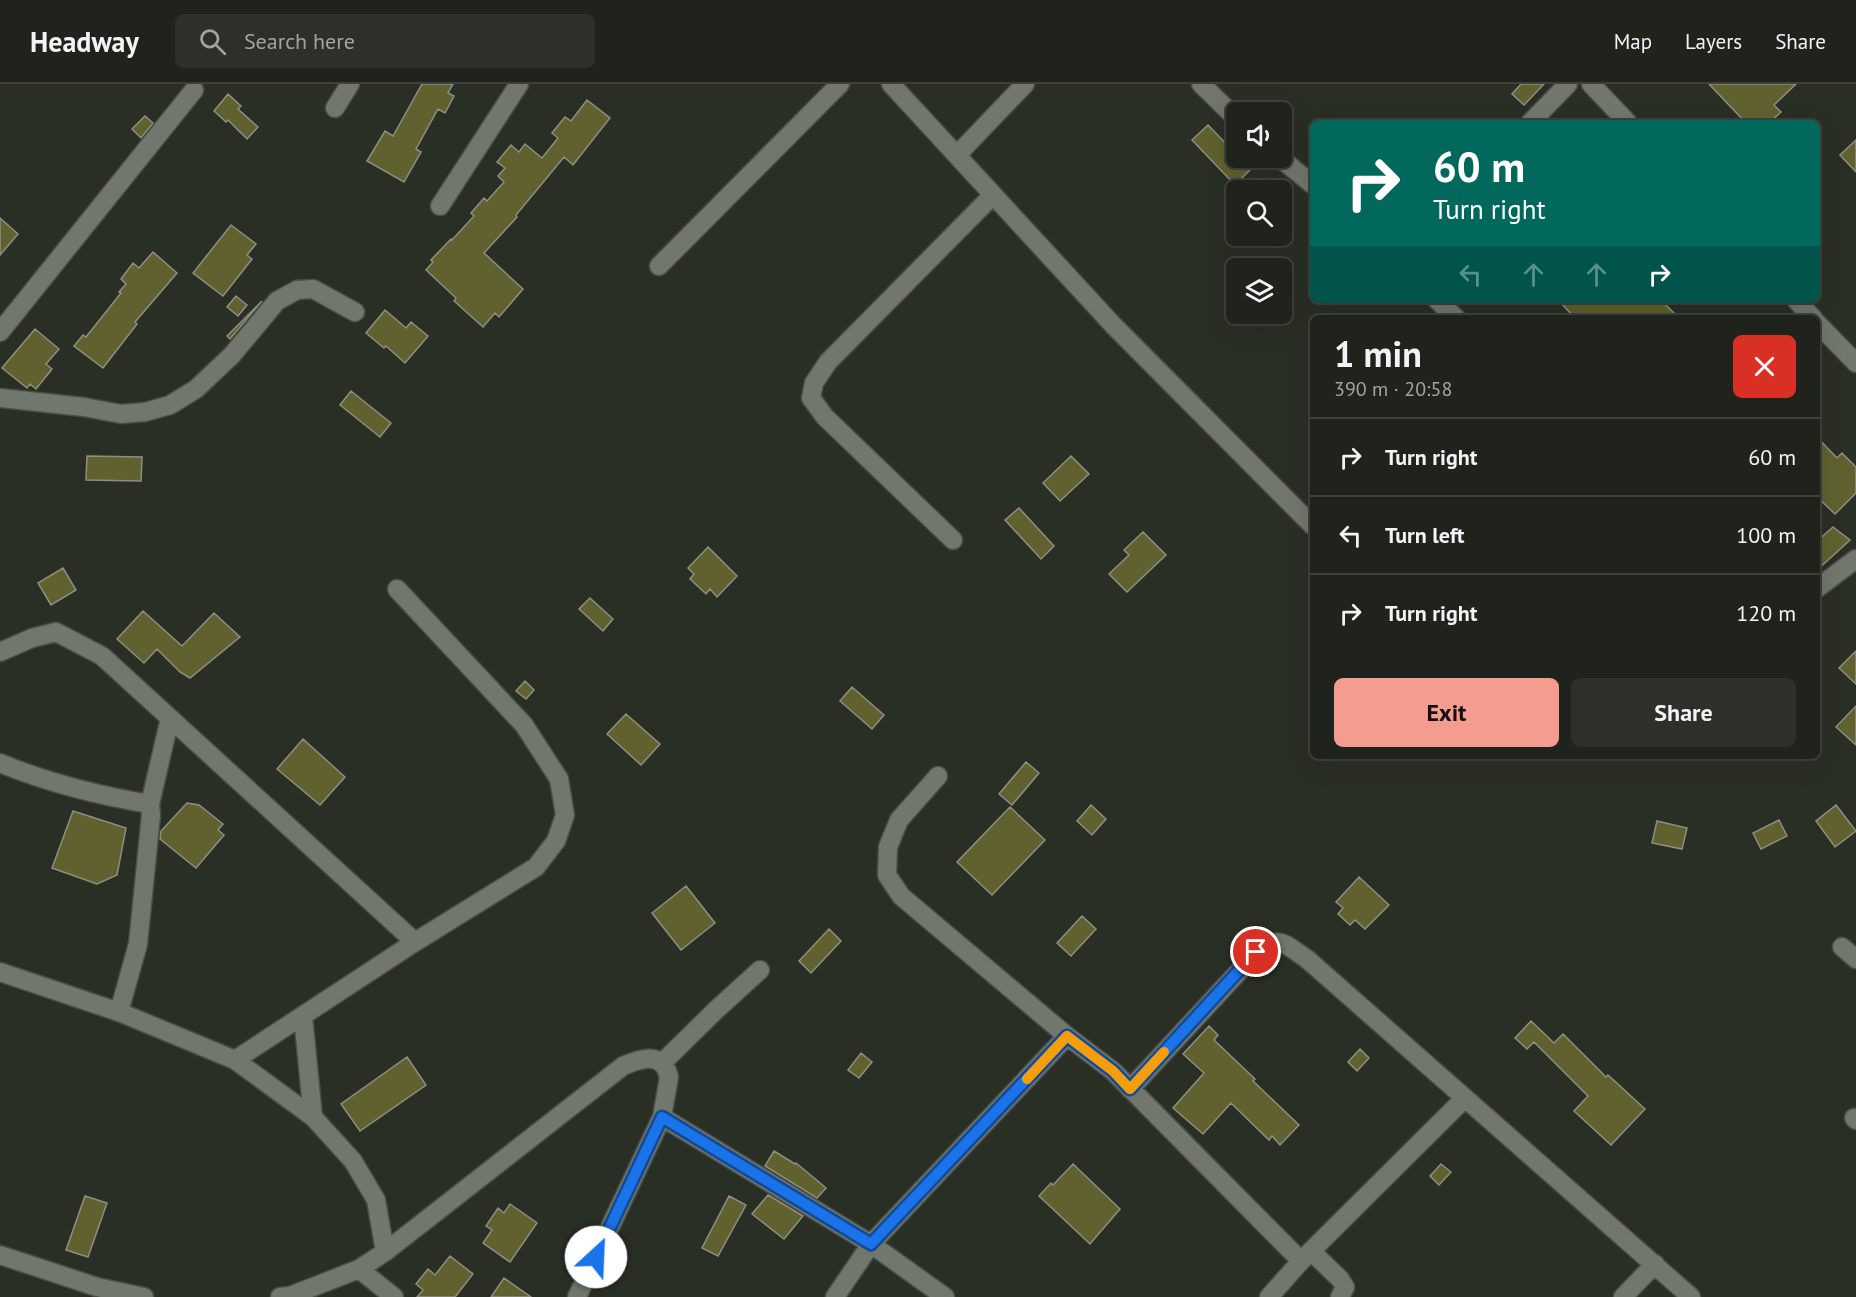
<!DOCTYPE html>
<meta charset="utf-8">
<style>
:root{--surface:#20231c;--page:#2d2f29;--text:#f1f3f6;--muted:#a2a4a3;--line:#3d403b;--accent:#f59c91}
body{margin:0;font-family:"PT Sans",sans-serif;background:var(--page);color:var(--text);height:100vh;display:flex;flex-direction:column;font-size:22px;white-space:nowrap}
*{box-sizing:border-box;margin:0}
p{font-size:20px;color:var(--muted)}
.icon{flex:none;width:33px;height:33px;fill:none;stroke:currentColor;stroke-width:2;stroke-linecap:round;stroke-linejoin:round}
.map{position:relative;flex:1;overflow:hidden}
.sheet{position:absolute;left:1310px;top:231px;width:510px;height:444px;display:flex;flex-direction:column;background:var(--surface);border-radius:9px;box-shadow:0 6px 24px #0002,0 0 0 2px var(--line)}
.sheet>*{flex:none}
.top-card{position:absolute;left:1310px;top:36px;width:510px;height:183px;border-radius:9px;box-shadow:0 6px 24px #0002,0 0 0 2px var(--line);background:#00695c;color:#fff;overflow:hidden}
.fabs{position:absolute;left:1226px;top:18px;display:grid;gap:12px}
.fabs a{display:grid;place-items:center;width:66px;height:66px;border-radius:9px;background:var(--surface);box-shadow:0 6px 24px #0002,0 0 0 2px var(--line);font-size:30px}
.pin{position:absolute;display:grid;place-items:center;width:51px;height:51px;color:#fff;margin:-26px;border:3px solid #fff;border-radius:50%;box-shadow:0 2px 6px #0007}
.me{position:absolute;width:66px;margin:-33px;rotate:25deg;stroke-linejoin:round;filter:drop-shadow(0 0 4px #0008)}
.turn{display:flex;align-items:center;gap:21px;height:126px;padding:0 24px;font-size:27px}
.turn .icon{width:78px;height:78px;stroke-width:2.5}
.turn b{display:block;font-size:42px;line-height:51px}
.lanes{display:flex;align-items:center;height:57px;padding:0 24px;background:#0003;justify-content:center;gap:30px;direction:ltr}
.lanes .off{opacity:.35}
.round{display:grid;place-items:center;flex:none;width:63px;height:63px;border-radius:9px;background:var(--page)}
.headline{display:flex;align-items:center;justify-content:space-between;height:102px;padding:0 24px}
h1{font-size:36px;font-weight:600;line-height:45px}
.cta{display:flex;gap:12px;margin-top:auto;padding:12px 24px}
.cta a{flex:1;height:69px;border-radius:9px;background:var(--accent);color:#111;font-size:24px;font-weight:600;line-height:69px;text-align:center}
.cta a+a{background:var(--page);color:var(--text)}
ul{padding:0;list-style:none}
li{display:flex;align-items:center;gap:18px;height:78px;padding:0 24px;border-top:2px solid var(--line)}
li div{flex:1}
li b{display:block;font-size:22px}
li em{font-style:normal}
header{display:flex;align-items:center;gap:36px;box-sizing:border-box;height:84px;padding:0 30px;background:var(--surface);border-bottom:2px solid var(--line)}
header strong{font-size:28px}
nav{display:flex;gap:33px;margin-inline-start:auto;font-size:21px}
.search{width:420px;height:54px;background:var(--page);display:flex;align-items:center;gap:15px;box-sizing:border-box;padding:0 21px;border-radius:9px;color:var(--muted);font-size:22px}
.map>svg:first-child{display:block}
</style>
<header>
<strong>Headway</strong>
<div class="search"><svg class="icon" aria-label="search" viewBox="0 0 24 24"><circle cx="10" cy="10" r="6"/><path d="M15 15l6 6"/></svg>Search here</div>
<nav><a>Map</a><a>Layers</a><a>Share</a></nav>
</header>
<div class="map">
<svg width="1856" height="1213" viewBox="0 0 1856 1213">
<rect width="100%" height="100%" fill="#2a2f26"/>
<path fill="#60612f" stroke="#8e8f83" stroke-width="1.5" d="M422 0H453L448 9 454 12 445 29 438 25 416 65 421 68 404 98 367 77 385 47 393 52Z
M1521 0H1544L1524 21 1512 10Z
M1709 0H1796L1774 21 1781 28 1769 39H1746Z
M228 10 241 22 238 25 258 43 247 55 228 36 226 38 214 27Z
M587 16 610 34 573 81 564 73 516 131 517 133 484 169 523 205 499 233 495 229 483 243 454 217 456 214 426 186 433 178 431 176 451 155 452 156 474 132 471 129 484 114 487 117 504 98 498 92 505 84 497 78 511 61 519 68 525 60 542 74 558 54 552 49 565 33 571 37Z
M145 32 153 39 141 54 132 45Z
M1208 41 1236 70V74H1240L1251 85 1235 101 1192 56Z
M1856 56V88L1840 71Z
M0 134 18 150 0 171Z
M231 141 256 160 247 171 252 175 223 212 193 189Z
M153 168 177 189 135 238 137 240 103 284 74 262 83 251 86 253 121 209 119 208 126 200 121 195 133 179 139 184Z
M236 212 247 221 238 232 227 223Z
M1558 216H1661L1679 234H1575Z
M262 217 230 255 227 252Z
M385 226 406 244 411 238 428 252 405 279 386 262 384 264 366 249Z
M35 245 59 265 46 280 52 285 36 305 30 300 27 304 2 284Z
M351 307 391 339 380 353 340 321Z
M1816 352 1837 374 1842 369 1856 383V409L1835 430 1816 412Z
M87 372 142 373 141 397 86 396Z
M1071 372 1089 390 1060 417 1043 399Z
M1019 424 1054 462 1041 475 1005 436Z
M1833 443 1850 456 1816 487V458Z
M1143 448 1166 471 1127 508 1109 490 1129 471 1124 466Z
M708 463 737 492 717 513 710 505 706 510 690 495 694 490 688 484Z
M63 484 76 506 51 521 38 499Z
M590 514 613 535 603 547 579 525Z
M143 527 182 562 214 529 240 553 190 594 180 588 157 565 144 579 117 555Z
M1856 567V600L1839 584Z
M525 597 534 606 526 615 516 607Z
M852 603 884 631 872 645 840 617Z
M1856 622V661L1836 643Z
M626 630 660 660 641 681 607 650Z
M303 655 345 693 320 721 277 685Z
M1026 678 1039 689 1012 721 999 710Z
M187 719 199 721 223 740 218 746 224 751 196 784 160 755 161 747Z
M1091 721 1106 735 1092 751 1077 737Z
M1836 721 1856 747 1835 763 1816 737Z
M1010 723 1045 756 992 811 957 778Z
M73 727 126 744 117 791 97 800 52 784Z
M1779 736 1787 752 1761 765 1753 749Z
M1657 737 1687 744 1682 765 1652 759Z
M1359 793 1389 821 1365 845 1355 836 1350 841 1338 830 1343 824 1336 818Z
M686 802 715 839 681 866 652 829Z
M1082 832 1096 845 1071 872 1057 859Z
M829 845 841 857 811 889 799 877Z
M1531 937 1554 959 1563 950 1606 993 1608 991 1645 1025 1611 1061 1574 1027 1588 1012 1534 958 1527 965 1515 954Z
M1209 942 1218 951 1214 956 1255 995 1253 997 1299 1041 1280 1061 1272 1052 1269 1056 1231 1019 1203 1050 1173 1024 1204 989 1183 970Z
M1360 965 1369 974 1357 987 1348 978Z
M861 969 872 978 859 994 848 986Z
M407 973 426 1001 360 1047 341 1020Z
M774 1067 795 1080 796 1079 826 1104 817 1114 765 1082Z
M1073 1080 1120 1125 1090 1160 1039 1112 1051 1099 1053 1101Z
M1441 1080 1451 1088 1439 1101 1430 1092Z
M768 1111 803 1132 784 1155 752 1130Z
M85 1112 107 1119 88 1173 66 1166Z
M729 1112 746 1121 718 1172 702 1164Z
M510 1120 537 1139 510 1178 483 1159 492 1146 486 1142 498 1124 504 1129Z
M450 1172 473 1190 455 1213H417L423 1206 416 1200 428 1185 435 1191Z
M504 1194 531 1213H491Z"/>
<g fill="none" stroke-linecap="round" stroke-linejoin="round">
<defs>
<path id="minor" d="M891 0 1113 241 1312 441
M1201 0 1236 34
M1591 0 1628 39
M335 24 350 0
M1530 39 1568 0
M957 71 1025 0
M1280 74 1312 100
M440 122 519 0
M659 182 840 0
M1437 216 1456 234
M1796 216 1813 234
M1816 238 1856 279
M0 248 194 6
M0 314 84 323 121 330 145 328 170 321 196 305 232 271 277 217 297 206 313 205 355 228
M953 456 825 333 811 314 814 299 828 278 993 111
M1816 505 1856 475
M0 568 32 554 56 548 102 572 415 858
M0 679C46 698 101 712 150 720L151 731 138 860 119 928
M938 692 899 736 888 763 887 791 901 812 1067 952 1113 987 1301 1177
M150 720 170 634
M1842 863 1856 875
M0 888 119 928 235 976 313 1033 353 1077 376 1116 385 1168
M303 932 313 1033
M235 976 415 858 536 783 556 757 565 731 559 695 524 641 397 505
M662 979 716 926 760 886
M1130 1005 1256 869C1281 850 1284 860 1307 875L1691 1213
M662 1033 871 1160 945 1213
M1854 1034 1856 1036
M1311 1167 1340 1195 1345 1203 1340 1213
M0 1171 97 1203 144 1213
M359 1185 394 1213
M280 1213 290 1212 359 1185 385 1168 623 982C641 974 663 967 669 993L662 1033 577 1213
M835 1213 871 1160 1067 952
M1269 1213 1301 1177 1465 1014
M1623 1213 1655 1180"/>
</defs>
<use href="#minor" stroke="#494d45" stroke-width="21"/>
<use href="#minor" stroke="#71776d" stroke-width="18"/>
</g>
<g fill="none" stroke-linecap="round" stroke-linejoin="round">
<defs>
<path id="route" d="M596 1173 662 1033 871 1160 1067 952 1113 987 1130 1005 1256 868"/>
</defs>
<use href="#route" stroke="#114b97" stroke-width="15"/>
<use href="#route" stroke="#1a73e8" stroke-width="10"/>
<path stroke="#f59e0b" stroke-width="10" d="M1027 995 1067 952 1113 987 1130 1005 1164 968"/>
</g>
</svg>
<div class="fabs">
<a><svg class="icon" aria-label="sound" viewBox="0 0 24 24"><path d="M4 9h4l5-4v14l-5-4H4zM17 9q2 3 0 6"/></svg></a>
<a><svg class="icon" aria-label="search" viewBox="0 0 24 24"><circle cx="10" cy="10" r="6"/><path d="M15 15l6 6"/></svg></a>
<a><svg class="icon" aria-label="layers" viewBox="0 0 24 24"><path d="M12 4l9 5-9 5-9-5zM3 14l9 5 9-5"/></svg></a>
</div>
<div class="pin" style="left:1256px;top:868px;background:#d93025"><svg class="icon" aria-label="arrive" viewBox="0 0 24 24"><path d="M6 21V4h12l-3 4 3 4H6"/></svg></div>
<svg class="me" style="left:596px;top:1173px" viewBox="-20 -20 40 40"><circle r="19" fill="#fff"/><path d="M0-13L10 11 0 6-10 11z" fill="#1a73e8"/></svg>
<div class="top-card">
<div class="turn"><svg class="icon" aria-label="right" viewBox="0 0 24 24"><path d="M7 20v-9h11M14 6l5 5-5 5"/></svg><div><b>60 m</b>Turn right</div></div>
<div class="lanes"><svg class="icon off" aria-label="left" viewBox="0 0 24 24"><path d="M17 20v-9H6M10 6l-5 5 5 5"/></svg><svg class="icon off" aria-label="ahead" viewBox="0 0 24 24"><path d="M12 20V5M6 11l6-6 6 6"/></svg><svg class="icon off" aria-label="ahead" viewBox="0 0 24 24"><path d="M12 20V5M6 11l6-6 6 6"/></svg><svg class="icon" aria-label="right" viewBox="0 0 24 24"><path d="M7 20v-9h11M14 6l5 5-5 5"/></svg></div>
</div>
<section class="sheet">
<div class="headline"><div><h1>1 min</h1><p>390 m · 20:58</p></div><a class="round" style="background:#d93025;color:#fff"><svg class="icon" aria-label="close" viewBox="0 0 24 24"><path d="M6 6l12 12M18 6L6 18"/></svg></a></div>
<ul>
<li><svg class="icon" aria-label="right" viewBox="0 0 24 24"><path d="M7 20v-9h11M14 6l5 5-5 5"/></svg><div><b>Turn right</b></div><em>60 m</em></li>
<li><svg class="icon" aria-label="left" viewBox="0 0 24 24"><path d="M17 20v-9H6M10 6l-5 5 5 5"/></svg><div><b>Turn left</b></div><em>100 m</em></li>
<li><svg class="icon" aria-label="right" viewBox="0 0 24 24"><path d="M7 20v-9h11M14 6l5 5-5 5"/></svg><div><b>Turn right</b></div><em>120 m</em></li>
</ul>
<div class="cta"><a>Exit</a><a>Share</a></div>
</section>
</div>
